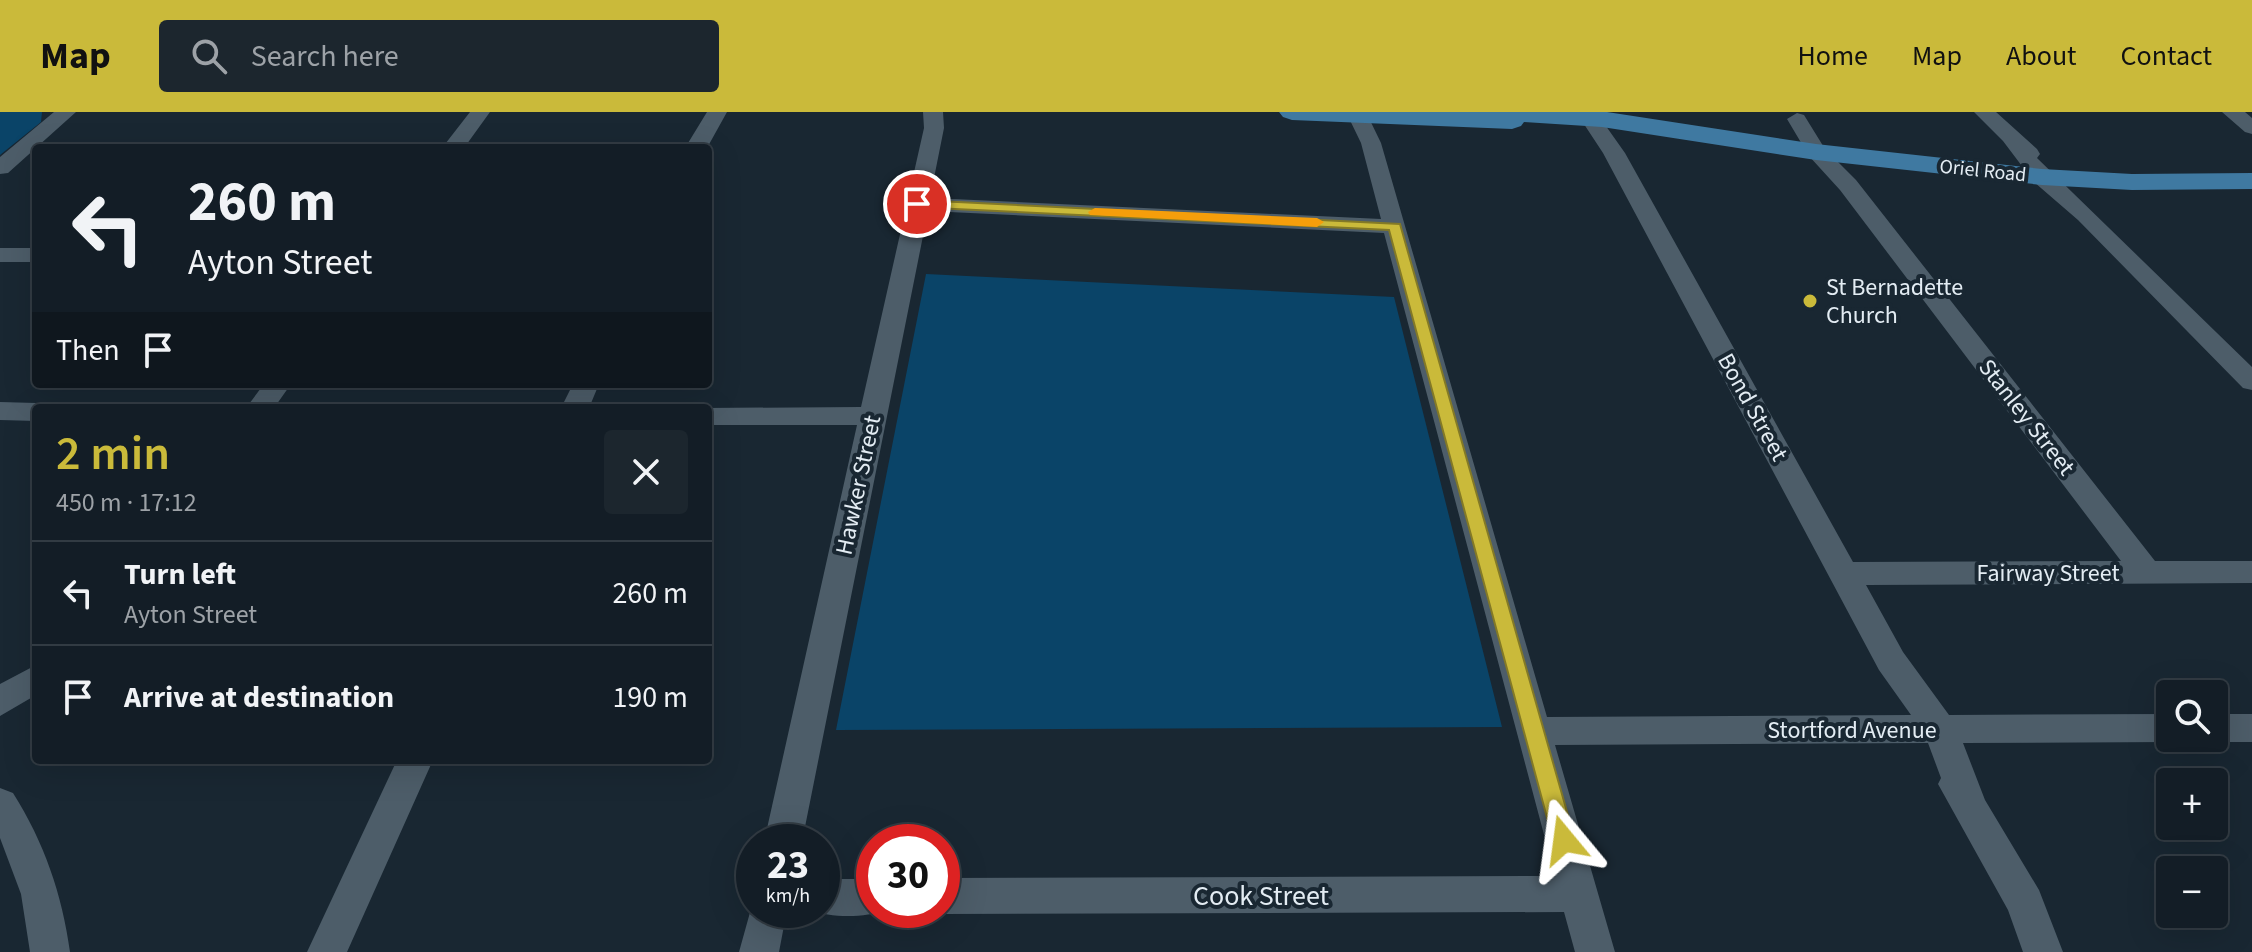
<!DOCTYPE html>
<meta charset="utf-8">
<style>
:root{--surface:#131d26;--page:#1c262e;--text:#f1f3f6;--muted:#9da2a7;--line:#323b43;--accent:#caba3a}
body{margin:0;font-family:"Source Sans 3",sans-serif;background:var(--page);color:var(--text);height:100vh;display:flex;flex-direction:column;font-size:30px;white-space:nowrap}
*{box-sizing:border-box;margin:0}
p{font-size:26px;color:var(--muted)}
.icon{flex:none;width:44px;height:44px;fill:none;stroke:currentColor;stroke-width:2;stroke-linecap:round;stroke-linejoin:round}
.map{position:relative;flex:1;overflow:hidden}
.details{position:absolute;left:32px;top:292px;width:680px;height:360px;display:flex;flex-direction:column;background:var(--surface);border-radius:8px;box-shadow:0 8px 32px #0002,0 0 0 2px var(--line)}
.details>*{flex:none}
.banner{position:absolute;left:32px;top:32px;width:680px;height:244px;border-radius:8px;box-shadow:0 8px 32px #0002,0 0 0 2px var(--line);background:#131d26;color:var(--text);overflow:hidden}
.buttons{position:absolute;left:2156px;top:568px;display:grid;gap:16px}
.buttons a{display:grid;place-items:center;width:72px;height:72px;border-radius:8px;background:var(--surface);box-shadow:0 8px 32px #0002,0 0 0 2px var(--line);font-size:40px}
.speed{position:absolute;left:736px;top:712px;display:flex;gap:16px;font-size:40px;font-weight:700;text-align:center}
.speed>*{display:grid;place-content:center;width:104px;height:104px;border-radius:50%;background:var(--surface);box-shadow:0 8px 32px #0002,0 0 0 2px var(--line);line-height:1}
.speed small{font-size:20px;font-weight:400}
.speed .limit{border:12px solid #d22;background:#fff;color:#111}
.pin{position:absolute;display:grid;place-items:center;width:68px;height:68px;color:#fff;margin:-34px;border:4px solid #fff;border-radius:50%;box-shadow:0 2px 8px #0007}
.me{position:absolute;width:88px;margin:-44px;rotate:344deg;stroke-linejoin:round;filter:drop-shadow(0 0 6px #0008)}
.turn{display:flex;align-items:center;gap:28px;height:168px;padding:0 24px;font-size:36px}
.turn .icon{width:104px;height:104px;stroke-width:2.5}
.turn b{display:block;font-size:56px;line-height:68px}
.then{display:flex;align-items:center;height:76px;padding:0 24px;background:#0003;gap:16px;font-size:30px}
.round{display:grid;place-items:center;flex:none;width:84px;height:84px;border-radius:8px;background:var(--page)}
.head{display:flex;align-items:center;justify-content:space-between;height:136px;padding:0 24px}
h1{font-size:48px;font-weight:600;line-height:60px;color:var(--accent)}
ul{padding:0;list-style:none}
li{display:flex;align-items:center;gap:24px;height:104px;padding:0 24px;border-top:2px solid var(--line)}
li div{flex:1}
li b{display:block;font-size:30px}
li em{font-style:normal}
header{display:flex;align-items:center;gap:48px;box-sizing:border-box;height:112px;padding:0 40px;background:var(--accent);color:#111}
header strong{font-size:38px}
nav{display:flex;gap:44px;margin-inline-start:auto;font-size:28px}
.search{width:560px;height:72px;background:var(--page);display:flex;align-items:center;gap:20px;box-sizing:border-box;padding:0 28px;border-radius:8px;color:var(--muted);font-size:30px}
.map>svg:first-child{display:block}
</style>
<header>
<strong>Map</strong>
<div class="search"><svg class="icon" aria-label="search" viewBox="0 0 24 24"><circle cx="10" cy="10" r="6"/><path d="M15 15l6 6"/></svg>Search here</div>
<nav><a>Home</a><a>Map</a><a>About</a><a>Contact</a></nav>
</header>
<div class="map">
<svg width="2252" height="840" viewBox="0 0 2252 840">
<rect width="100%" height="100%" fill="#192732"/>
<path fill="#0a4468" d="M0 0H42L41 10 0 43Z
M926 162 1394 185 1502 615 836 618Z"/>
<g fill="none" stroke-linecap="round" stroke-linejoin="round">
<path fill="#4d5d69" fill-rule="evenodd" d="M54 0H76L8 61 0 62V45Z
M470 0H490L464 36H442Z
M707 0H727L707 36H685Z
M923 0H943L944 16 930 86 1381 107 1361 31 1346 0H1366L1381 31 1547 605 1911 603 1879 558 1603 41 1576 0H1596L1625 41 1853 450 2121 449 1840 78 1809 44 1787 7 1797 1 1804 3 1825 37 1856 68 2155 449H2252V471L1866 473 1903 540 1949 603 2170 602V626H2182L2170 630 1963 631 1985 688 2039 778 2063 840H2023L2008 798 1938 672 1941 666 1928 631 1555 633 1615 840H1575L1564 800 942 802 932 798H942V766L1555 764 1384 121 928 99 802 730H764L857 313H708V296H705L861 295 924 16Z
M1974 0H1996L2037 37 2040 42 2037 46 2252 255V278L2243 276 2078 108 2034 70 2003 29Z
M2222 0H2245L2252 6V22L2245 20Z
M0 136H36V150H0Z
M264 272H291L274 296H246Z
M573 272H599L589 296H561Z
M0 290 36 291 47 296H36V309L0 308Z
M36 553V583L0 604V572Z
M2214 602H2252V630H2214L2202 626H2214Z
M397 648H433L347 840H307Z
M0 676 13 681C44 730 62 782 70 840H30L21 782 0 726Z
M822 767H874V798H886C865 806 831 806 810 798H822Z
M754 786V798H787L779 840H739Z"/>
<path fill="#3f79a1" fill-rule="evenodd" d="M1279 0H1607L1816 32 2042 57 2132 62 2252 61V77L2132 78 2042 73 1816 48 1602 15 1524 10 1521 14 1512 17 1292 8 1283 5Z"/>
</g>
<path fill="#caba3a" stroke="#837926" stroke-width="2" d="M917 88 1400 112 1575 728 1572 735 1564 738 1556 735 1553 728 1389 118 913 95V89Z"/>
<path fill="#f59e0b" d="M1095 96 1317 106 1324 110 1317 115 1090 103 1088 100Z"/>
<circle fill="#caba3a" stroke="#192732" stroke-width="3" cx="1810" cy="189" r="8"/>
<g text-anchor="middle" stroke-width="8" stroke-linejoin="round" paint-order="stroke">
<g font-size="20" fill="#e3ecf3" stroke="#192732">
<text transform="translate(1983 58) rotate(6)" y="7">Oriel Road</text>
</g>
<g font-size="24" fill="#e3ecf3" stroke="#192732" text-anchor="start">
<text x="1826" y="183">St Bernadette<tspan x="1826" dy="28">Church</tspan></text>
</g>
<g font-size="24" fill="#e3ecf3" stroke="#192732">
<text transform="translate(1753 295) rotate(61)" y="8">Bond Street</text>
<text transform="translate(2027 305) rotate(52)" y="8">Stanley Street</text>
<text transform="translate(858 373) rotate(-78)" y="8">Hawker Street</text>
<text x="2048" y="469">Fairway Street</text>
<text x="1852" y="626">Stortford Avenue</text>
</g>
<g font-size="28" fill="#e3ecf3" stroke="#192732">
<text x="1261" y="793">Cook Street</text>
</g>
</g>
</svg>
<div class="buttons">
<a><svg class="icon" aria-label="search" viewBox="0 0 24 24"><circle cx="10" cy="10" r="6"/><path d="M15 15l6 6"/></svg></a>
<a>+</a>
<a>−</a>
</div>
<div class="speed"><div>23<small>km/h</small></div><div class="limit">30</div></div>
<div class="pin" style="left:917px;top:92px;background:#d93025"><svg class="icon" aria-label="arrive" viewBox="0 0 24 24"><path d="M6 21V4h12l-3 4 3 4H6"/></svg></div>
<svg class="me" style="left:1564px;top:728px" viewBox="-20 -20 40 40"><path d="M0-17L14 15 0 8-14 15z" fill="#caba3a" stroke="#fff" stroke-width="4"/></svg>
<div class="banner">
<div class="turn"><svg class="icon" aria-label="left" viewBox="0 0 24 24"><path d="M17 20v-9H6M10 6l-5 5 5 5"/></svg><div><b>260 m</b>Ayton Street</div></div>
<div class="then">Then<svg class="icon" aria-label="arrive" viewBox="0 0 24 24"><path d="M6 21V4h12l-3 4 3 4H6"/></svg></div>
</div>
<section class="details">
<div class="head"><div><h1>2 min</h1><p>450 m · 17:12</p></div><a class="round"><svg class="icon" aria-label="close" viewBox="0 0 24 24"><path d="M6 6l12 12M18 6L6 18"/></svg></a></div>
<ul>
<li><svg class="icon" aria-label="left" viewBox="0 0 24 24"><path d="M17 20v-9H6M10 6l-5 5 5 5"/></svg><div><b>Turn left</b><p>Ayton Street</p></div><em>260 m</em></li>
<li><svg class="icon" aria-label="arrive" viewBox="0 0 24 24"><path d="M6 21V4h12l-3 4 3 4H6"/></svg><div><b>Arrive at destination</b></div><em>190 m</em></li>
</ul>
</section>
</div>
